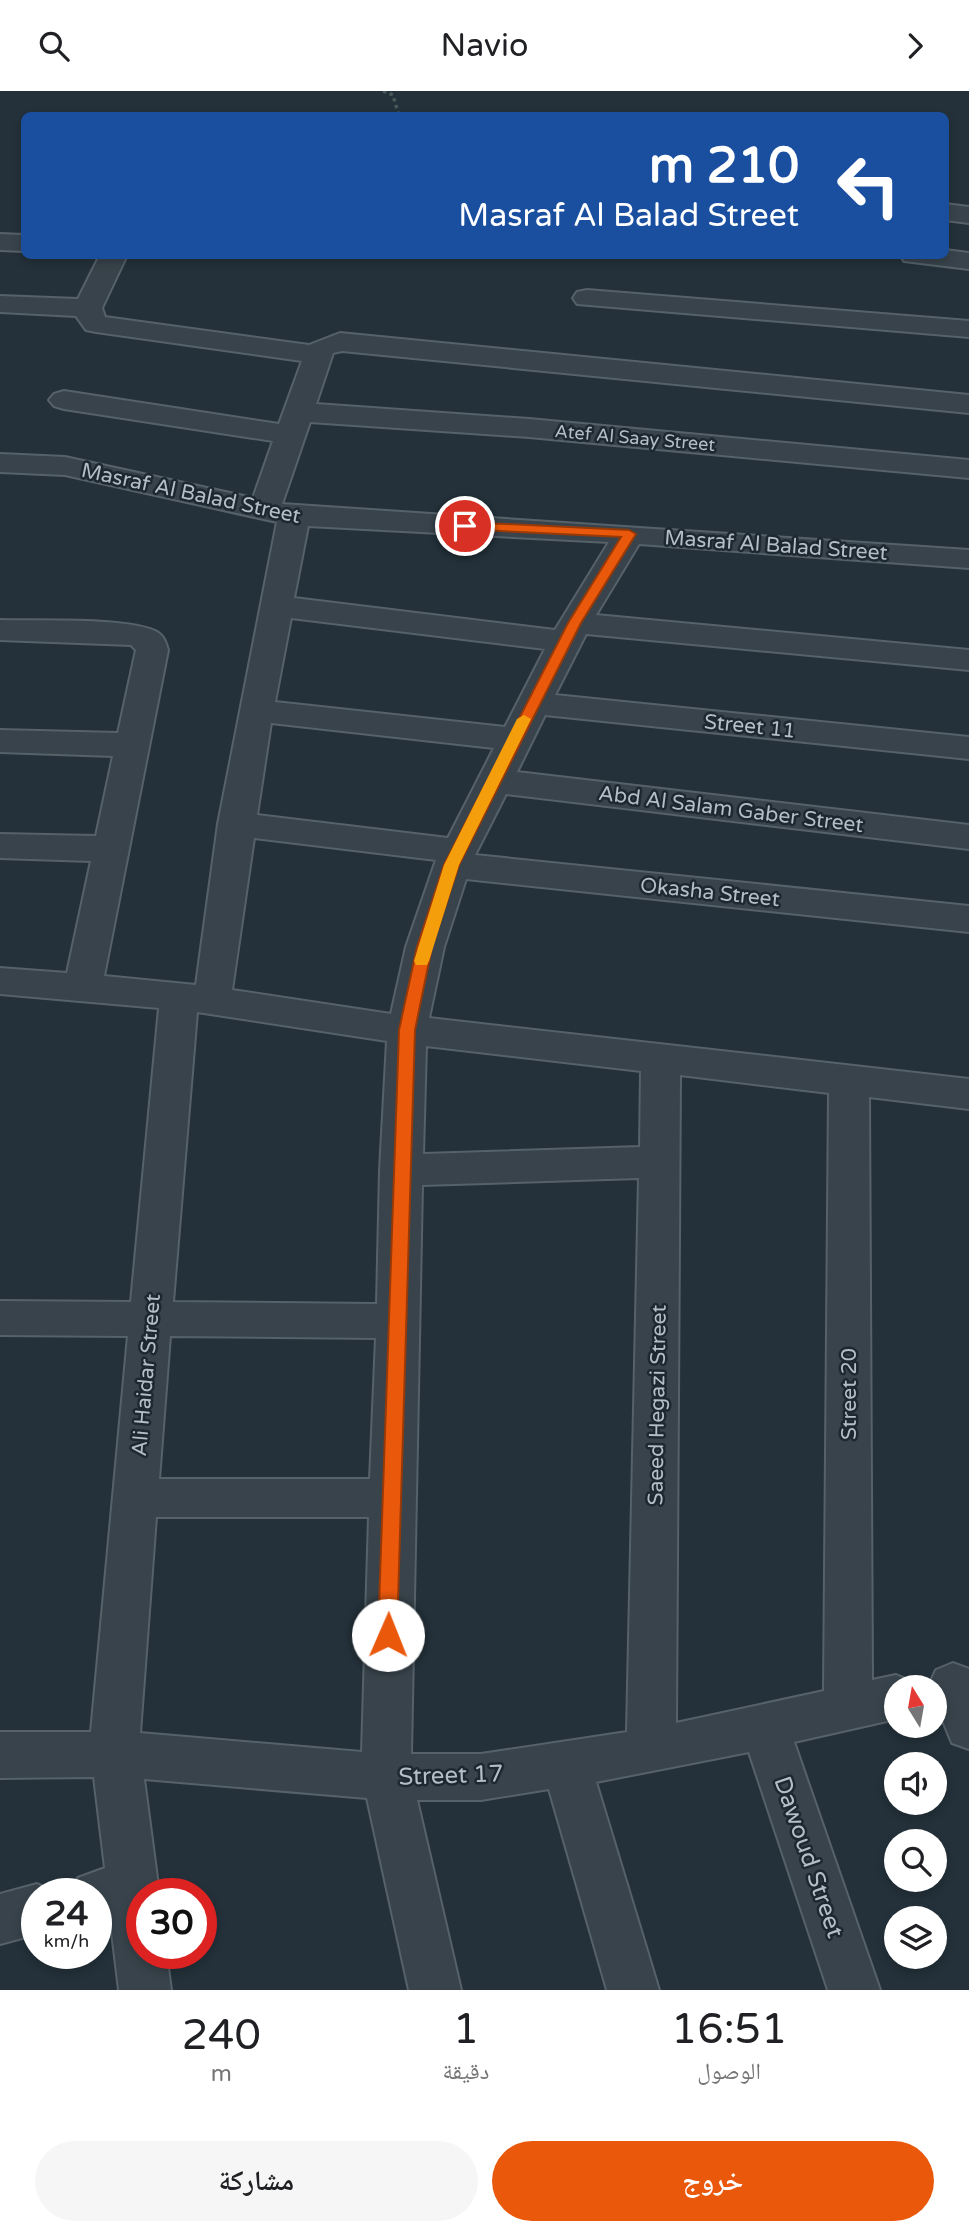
<!DOCTYPE html>
<html lang="ar">
<meta charset="utf-8">
<style>
:root{--surface:#fff;--page:#f6f6f6;--text:#202124;--muted:#757577;--accent:#ea580c}
body{margin:0;font-family:"Varela Round","Noto Naskh Arabic",sans-serif;background:var(--page);color:var(--text);direction:rtl;height:100vh;display:flex;flex-direction:column;font-size:26px;white-space:nowrap}
*{box-sizing:border-box;margin:0}
p{font-size:23px;color:var(--muted)}
.icon{flex:none;width:38px;height:38px;fill:none;stroke:currentColor;stroke-width:2;stroke-linecap:round;stroke-linejoin:round}
.map{position:relative;height:1899px;overflow:hidden;direction:ltr}
.sheet{display:flex;flex-direction:column;background:var(--surface);flex:1}
.sheet>*{flex:none}
.guide{position:absolute;left:21px;top:21px;width:928px;height:147px;border-radius:10px;box-shadow:0 4px 10px #0003;direction:rtl;background:#1a4fa0;color:#fff;overflow:hidden}
.needle{width:46px;rotate:349deg}
.fabs{position:absolute;left:884px;top:1584px;display:grid;gap:14px}
.fabs a{display:grid;place-items:center;width:63px;height:63px;border-radius:50%;background:var(--surface);box-shadow:0 4px 10px #0003;font-size:35px}
.speed{position:absolute;left:21px;top:1787px;display:flex;gap:14px;font-size:35px;font-weight:700;text-align:center}
.speed>*{display:grid;place-content:center;width:91px;height:91px;border-radius:50%;background:var(--surface);box-shadow:0 4px 10px #0003;line-height:1}
.speed small{font-size:18px;font-weight:400}
.speed .limit{border:10px solid #d22;background:#fff;color:#111}
.pin{position:absolute;display:grid;place-items:center;width:60px;height:60px;color:#fff;margin:-30px;border:4px solid #fff;border-radius:50%;box-shadow:0 2px 7px #0007}
.me{position:absolute;width:77px;margin:-38px;rotate:1deg;stroke-linejoin:round;filter:drop-shadow(0 0 5px #0008)}
.turn{display:flex;align-items:center;gap:24px;height:147px;padding:0 35px;font-size:32px}
.turn .icon{width:91px;height:91px;stroke-width:2.5}
.turn b{display:block;font-size:49px;line-height:60px}
.eta{display:flex;justify-content:space-evenly;align-items:center;height:119px;text-align:center}
.eta b{font-size:42px;font-weight:600;line-height:49px}
.cta{display:flex;gap:14px;margin-top:auto;padding:14px 35px}
.cta a{flex:1;height:80px;border-radius:42px;background:var(--accent);color:#fff;font-size:28px;font-weight:600;line-height:80px;text-align:center}
.cta a+a{background:var(--page);color:var(--text)}
header{display:flex;justify-content:space-between;align-items:center;height:91px;padding:0 35px;background:var(--surface);font-size:32px;font-weight:600}
.map>svg:first-child{display:block}
</style>
<header><svg class="icon" aria-label="forward" viewBox="0 0 24 24"><path d="M9 5l7 7-7 7"/></svg>Navio<svg class="icon" aria-label="search" viewBox="0 0 24 24"><circle cx="10" cy="10" r="6"/><path d="M15 15l6 6"/></svg></header>
<div class="map">
<svg width="969" height="1899" viewBox="0 0 969 1899">
<rect width="100%" height="100%" fill="#24313a"/>
<g fill="none" stroke-linecap="round" stroke-linejoin="round">
<defs>
<path id="street" d="M945 113 969 116V132L945 129Z
M0 143 24 144V160L0 159Z
M945 159 969 162V178L904 170 901 164H945Z
M100 164H127L102 217 105 226 309 254 340 242 969 304V322L342 260 333 262 316 313 529 328 969 369V387L529 346 310 331 282 413 969 459V477L639 453 596 524 969 559V579L586 543 555 604 969 646V668L545 624 517 681 969 734V758L506 703 475 764 969 815V841L466 788 444 856 429 927 969 988V1018L869 1006 872 1589 896 1584 913 1591 915 1596H896V1628L794 1651 880 1899H828L749 1661 596 1691 659 1899H607L549 1698 481 1709H417L461 1899H409L367 1707 144 1688 159 1802H142V1862H166L171 1899H119L110 1825 96 1828V1802H71L78 1787 105 1777 94 1686 0 1687V1641H91L128 1245 0 1244V1210L131 1211 159 917 0 903V877L67 882 91 770 0 767V743L96 745 113 665 0 661V639L118 642 136 559 131 554 0 549V529C34 530 131 526 157 541 164 545 166 552 168 559L104 885 196 894 218 733 277 431 65 384 0 381V363L65 366 253 407 273 350 64 318 54 315 49 309 54 303 64 300 279 333 302 270 96 241 86 239 76 225 0 221V205L78 208ZM308 435 609 451 555 539 294 507ZM291 527 545 558 505 636 275 611ZM271 632 494 657 448 747 257 724ZM254 747 436 769 406 856 391 923 232 899ZM197 921 387 950 380 1079 377 1213 173 1211ZM426 955 641 980 640 1056 423 1063ZM680 984 829 1002 824 1600 676 1632ZM639 1087 627 1641 481 1663H411L422 1094ZM170 1245 376 1247 370 1388H159ZM156 1426H369L362 1661 140 1642Z
M587 199 969 230V246L577 213 573 207 577 201Z
M953 1572 969 1578V1658L952 1652 934 1608V1596L929 1594 936 1579Z
M37 1793 56 1802H37V1843L0 1853V1803Z"/>
</defs>
<use href="#street" stroke="#566169" stroke-width="4"/>
<path stroke="#465a59" stroke-width="3.5" stroke-dasharray="3.5 3.5" stroke-linecap="butt" d="M383 0 393 4 398 22 404 24"/>
<use href="#street" fill="#38434b" fill-rule="evenodd"/>
</g>
<path fill="#ea580c" stroke="#983908" stroke-width="2" d="M465 431 629 439 636 443 581 532 459 774 432 856 415 939 397 1544 395 1550 388 1552 381 1550 378 1544 399 939 417 856 444 774 568 532 621 446 460 438 459 435Z"/>
<path fill="#f59e0b" d="M524 624 531 628 459 774 429 870 427 874H416L414 870 444 774 517 628Z"/>
<g text-anchor="middle" stroke-width="5" stroke-linejoin="round" paint-order="stroke">
<g font-size="18" fill="#b3bec6" stroke="#1d2830">
<text transform="translate(635 347) rotate(5)" y="6">Atef Al Saay Street</text>
</g>
<g font-size="21" fill="#b3bec6" stroke="#1d2830">
<text transform="translate(191 402) rotate(12)" y="7">Masraf Al Balad Street</text>
<text transform="translate(776 454) rotate(4)" y="7">Masraf Al Balad Street</text>
<text transform="translate(750 635) rotate(6)" y="7">Street 11</text>
<text transform="translate(731 718) rotate(7)" y="7">Abd Al Salam Gaber Street</text>
<text transform="translate(710 801) rotate(6)" y="7">Okasha Street</text>
<text transform="translate(146 1284) rotate(-85)" y="7">Ali Haidar Street</text>
<text transform="translate(849 1303) rotate(-90)" y="7">Street 20</text>
<text transform="translate(657 1314) rotate(-89)" y="7">Saeed Hegazi Street</text>
</g>
<g font-size="24" fill="#b3bec6" stroke="#1d2830">
<text transform="translate(451 1684) rotate(-2)" y="8">Street 17</text>
<text transform="translate(809 1766) rotate(71)" y="8">Dawoud Street</text>
</g>
</g>
</svg>
<div class="fabs">
<a><svg class="needle" viewBox="-14 -14 28 28"><path d="M0-13l5 13h-10z" fill="#e53935"/><path d="M0 13l5-13h-10z" fill="#757577"/></svg></a>
<a><svg class="icon" aria-label="sound" viewBox="0 0 24 24"><path d="M4 9h4l5-4v14l-5-4H4zM17 9q2 3 0 6"/></svg></a>
<a><svg class="icon" aria-label="search" viewBox="0 0 24 24"><circle cx="10" cy="10" r="6"/><path d="M15 15l6 6"/></svg></a>
<a><svg class="icon" aria-label="layers" viewBox="0 0 24 24"><path d="M12 4l9 5-9 5-9-5zM3 14l9 5 9-5"/></svg></a>
</div>
<div class="speed"><div>24<small>km/h</small></div><div class="limit">30</div></div>
<div class="pin" style="left:465px;top:435px;background:#d93025"><svg class="icon" aria-label="arrive" viewBox="0 0 24 24"><path d="M6 21V4h12l-3 4 3 4H6"/></svg></div>
<svg class="me" style="left:388px;top:1544px" viewBox="-20 -20 40 40"><circle r="19" fill="#fff"/><path d="M0-13L10 11 0 6-10 11z" fill="#ea580c"/></svg>
<div class="guide">
<div class="turn"><svg class="icon" aria-label="left" viewBox="0 0 24 24"><path d="M17 20v-9H6M10 6l-5 5 5 5"/></svg><div><b>210 m</b>Masraf Al Balad Street</div></div>
</div>
</div>
<section class="sheet">
<div class="eta">
<div><b>16:51</b><p>الوصول</p></div>
<div><b>1</b><p>دقيقة</p></div>
<div><b>240</b><p>m</p></div>
</div>
<div class="cta"><a>خروج</a><a>مشاركة</a></div>
</section>
